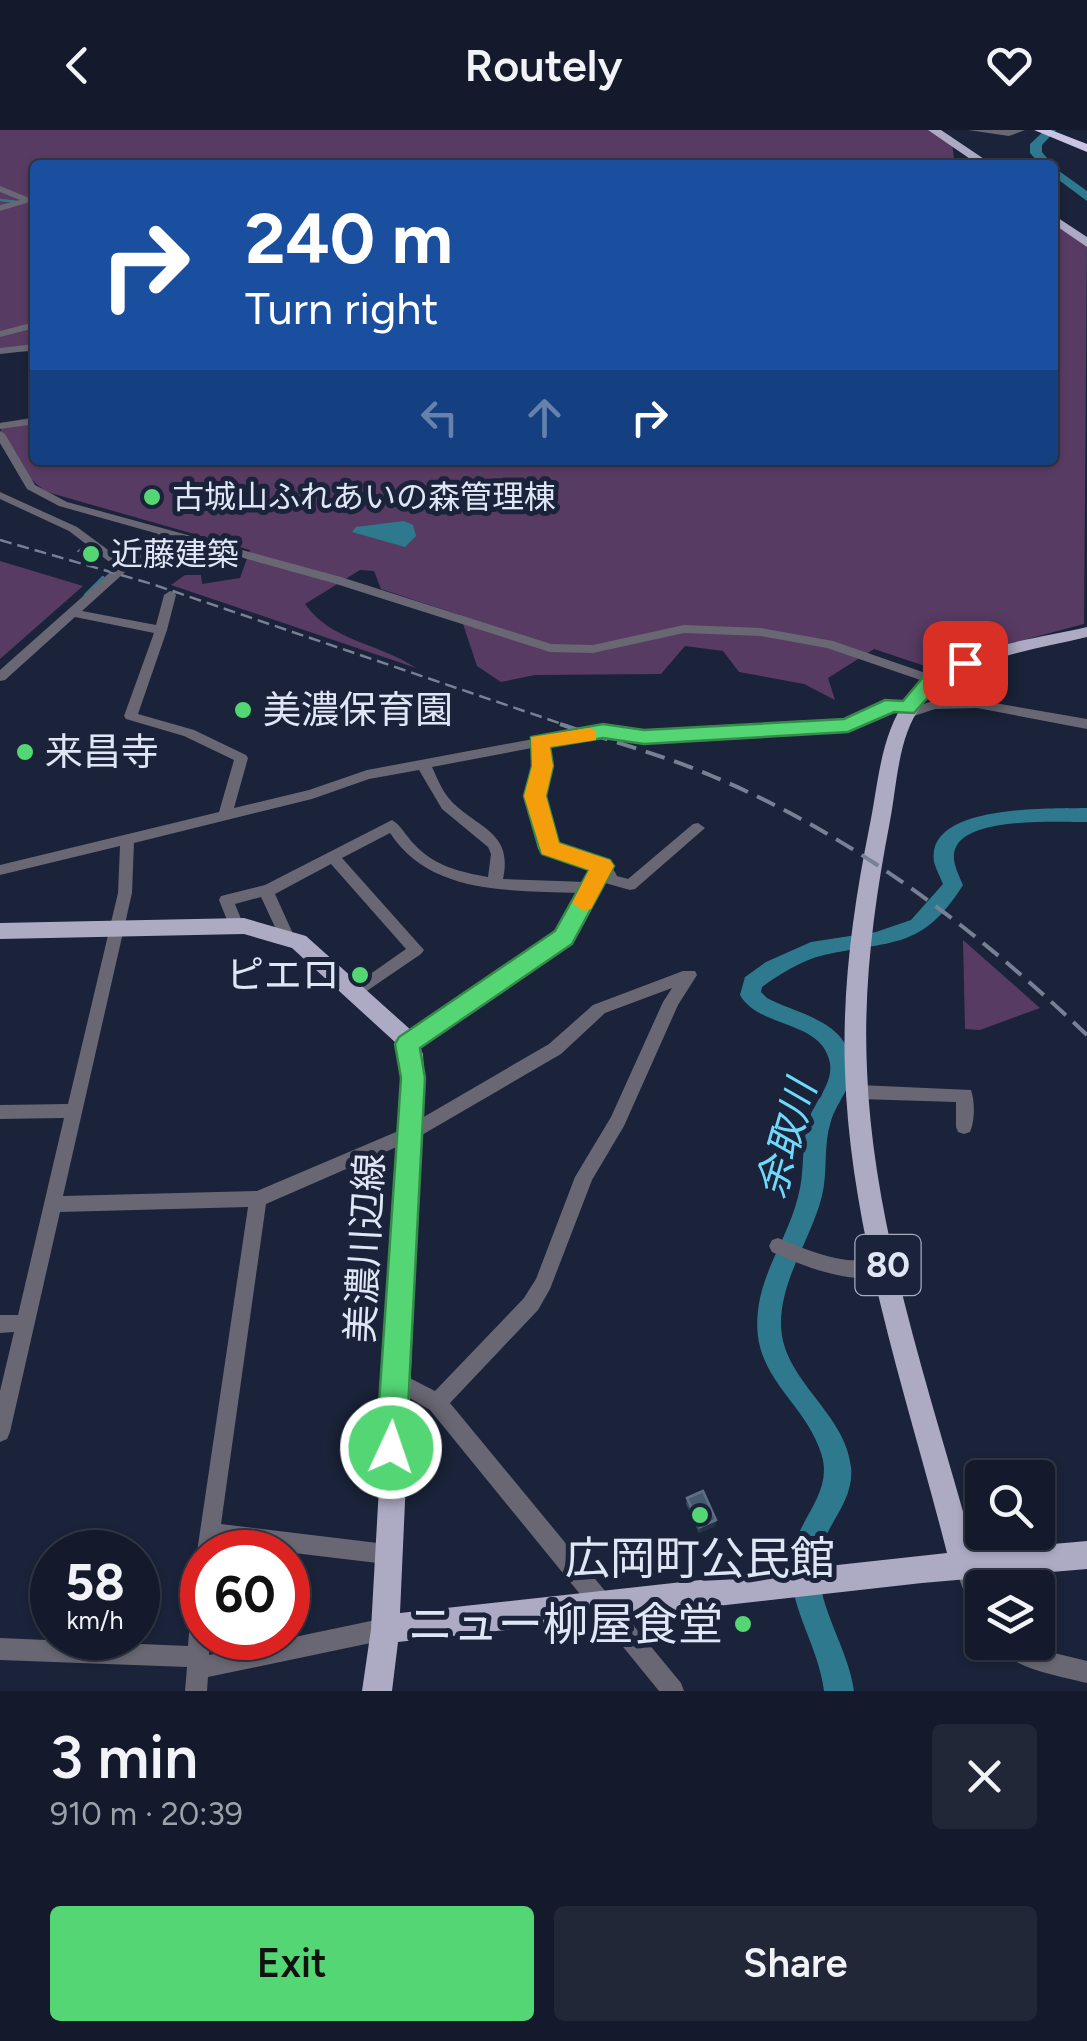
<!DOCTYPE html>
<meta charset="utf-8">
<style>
:root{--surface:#141a2b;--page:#212737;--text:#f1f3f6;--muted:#9da1a9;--line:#333847;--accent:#53d673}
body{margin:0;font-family:Figtree,"Noto Sans JP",sans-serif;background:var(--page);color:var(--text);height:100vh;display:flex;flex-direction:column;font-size:38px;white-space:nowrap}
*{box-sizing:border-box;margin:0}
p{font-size:32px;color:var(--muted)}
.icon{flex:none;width:55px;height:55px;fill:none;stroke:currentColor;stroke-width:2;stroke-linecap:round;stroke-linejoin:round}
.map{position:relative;height:1561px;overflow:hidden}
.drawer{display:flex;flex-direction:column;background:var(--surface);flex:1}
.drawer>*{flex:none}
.top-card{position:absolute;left:30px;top:30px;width:1028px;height:305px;border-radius:10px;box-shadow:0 2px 8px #0004,0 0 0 2px var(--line);background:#1a4fa0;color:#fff;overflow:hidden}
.controls{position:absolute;left:965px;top:1330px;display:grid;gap:20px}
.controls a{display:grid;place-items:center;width:90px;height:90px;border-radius:10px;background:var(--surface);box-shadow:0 2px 8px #0004,0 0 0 2px var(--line);font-size:50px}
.speed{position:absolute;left:30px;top:1400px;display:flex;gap:20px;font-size:50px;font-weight:700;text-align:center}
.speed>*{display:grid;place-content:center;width:130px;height:130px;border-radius:50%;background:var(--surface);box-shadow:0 2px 8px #0004,0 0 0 2px var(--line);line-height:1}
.speed small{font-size:25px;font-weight:400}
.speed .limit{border:15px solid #d22;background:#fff;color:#111}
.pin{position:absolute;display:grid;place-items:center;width:85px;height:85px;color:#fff;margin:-42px;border-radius:20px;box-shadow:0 5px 15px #0006}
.me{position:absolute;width:110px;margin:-55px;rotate:3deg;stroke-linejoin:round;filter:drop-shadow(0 0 8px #0008)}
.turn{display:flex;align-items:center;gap:35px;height:210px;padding:0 50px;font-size:45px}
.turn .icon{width:130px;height:130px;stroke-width:2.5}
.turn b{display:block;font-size:70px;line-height:85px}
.lanes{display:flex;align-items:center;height:95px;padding:0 50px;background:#0003;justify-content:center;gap:50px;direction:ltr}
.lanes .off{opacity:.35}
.round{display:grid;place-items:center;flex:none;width:105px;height:105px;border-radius:10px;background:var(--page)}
.summary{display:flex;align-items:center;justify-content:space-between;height:170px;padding:0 50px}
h1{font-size:60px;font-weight:600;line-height:75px}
.action{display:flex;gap:20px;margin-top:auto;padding:20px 50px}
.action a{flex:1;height:115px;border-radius:10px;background:var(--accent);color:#111;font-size:40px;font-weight:600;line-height:115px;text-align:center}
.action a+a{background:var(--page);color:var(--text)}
header{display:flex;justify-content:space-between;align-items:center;height:130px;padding:0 50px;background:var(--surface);font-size:45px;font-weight:600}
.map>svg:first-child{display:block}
</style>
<header><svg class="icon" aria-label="back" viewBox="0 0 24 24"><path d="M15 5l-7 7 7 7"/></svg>Routely<svg class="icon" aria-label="heart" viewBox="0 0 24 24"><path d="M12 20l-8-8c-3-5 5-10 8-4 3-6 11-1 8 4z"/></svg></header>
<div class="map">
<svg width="1087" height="1561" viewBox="0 0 1087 1561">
<rect width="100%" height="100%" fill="#1a2339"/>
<path fill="#583b63" d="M0 0H934L951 6 955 35H35V221L0 223Z
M1053 95 1087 108 1084 494 925 536 874 519 828 548 835 570 804 554 739 542 723 521 685 516 661 544 535 545 501 552 477 536 460 485 381 459 374 441 360 440 305 474C332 512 377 512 416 538L171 455 185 445H201L202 454 240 448 250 420 47 362C28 350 0 317 0 293L35 287V330H1052Z
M0 431 83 456 0 529Z
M963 810 1040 878 980 900 965 899Z"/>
<path fill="#2f798e" d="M404 391 413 395 416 406 405 417 352 402 356 397Z"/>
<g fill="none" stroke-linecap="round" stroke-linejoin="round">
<path stroke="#2f798e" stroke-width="2.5" d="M0 70 18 72
M31 73H35
M85 465 103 447"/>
<path fill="#2f798e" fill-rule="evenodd" d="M1045 0H1056L1042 15V22L1053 35H1041L1030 23V14Z
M1052 36 1087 61V71L1052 45Z
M1087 678V692C1058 692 970 687 956 717 950 729 958 743 963 755 922 821 890 810 824 825 802 830 780 844 762 857L761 862 767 868C799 885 846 890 852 934 854 956 837 971 831 991 823 1015 828 1041 822 1066 811 1110 780 1149 781 1196 783 1251 845 1282 851 1337 855 1373 822 1397 819 1429 815 1475 848 1516 854 1561H824C819 1516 787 1475 791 1430 795 1390 835 1364 821 1323 804 1270 750 1247 758 1181 762 1141 788 1107 798 1067 805 1043 801 1016 808 992 814 971 836 952 829 929 818 890 759 898 740 865L745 847 766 832 811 812 876 802 911 790 943 754C940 747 936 739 934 732 925 673 1052 679 1087 678Z"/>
<path fill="#686773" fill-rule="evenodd" d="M968 0H1025L1009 6Z
M0 56 32 69 33 71 0 81V75L20 70 0 62Z
M35 192V198L0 207V201Z
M35 214V220L0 224V218Z
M35 288V294L0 299V293Z
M0 301 5 304 35 355 67 372 341 447 551 514 593 515 684 495 761 498 833 511 937 547 939 550 932 554 827 518 761 506 684 503 593 523 550 522 333 453 165 406 82 481 156 495 164 465 170 461 174 462 176 465 167 500 138 584 194 600 246 625 248 628 234 678 309 660 367 640 603 596 644 602 845 591 892 571 914 577 933 571 977 570 1087 589V599L977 578 935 579 914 586 893 580 847 600 644 612 603 606 546 615 550 635 542 666 556 716C575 722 610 726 617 746L628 749 693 694 698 693 705 698 635 759 630 760 605 753 603 749 569 812 407 921 401 919 399 914 401 909 559 804 580 763C513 760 431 766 390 703L342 728 424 820 421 824 355 869 349 867 347 863 349 859 406 819 331 734 275 764 294 806 291 810H281L261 767 235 774 244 796 241 800H231L219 770 221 766 265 755 392 690C401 695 406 706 414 714 434 736 460 742 488 747L491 724 488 717 442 679 419 640 369 649 312 669 134 713 132 763 63 1066 257 1061 403 999 549 914 593 875 683 841H695L697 845 678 875 624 996 592 1050 550 1159 538 1180 450 1273 681 1553 684 1561H659L430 1280 389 1256 386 1250 389 1244 396 1241 435 1261 524 1168 536 1149 575 1047 611 987 663 872 672 858 605 883 561 924 415 1009 266 1074 221 1394 386 1414 393 1417 396 1424 393 1431 386 1434 218 1414 217 1422H202V1430L197 1422 248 1077 60 1082 10 1302 7 1309 0 1312V1261L14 1202 0 1203V1185H18L64 988 0 989V975L68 974 118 763 120 716 0 745V735L219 682 234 630 184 606 126 589 124 586 154 503 75 487 5 550 0 551V540L116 437 69 401 0 369V362L77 397 123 431 155 403 59 376 27 359 0 313ZM532 618 536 635 528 666 543 719 545 723 593 739 586 752 503 749C513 703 480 699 453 673 443 663 438 650 432 637Z
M859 955 971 960C975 971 975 991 970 1002L964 1004 958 1002 956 997V972L859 969 853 967 851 962 853 957Z
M778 1108C801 1117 822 1127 847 1130 863 1131 880 1128 895 1132L898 1138 895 1144C855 1157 808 1138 772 1122L769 1116 772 1110Z
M964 1425 971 1428 983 1458 982 1495 975 1491 954 1435 957 1428Z
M202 1452V1508H210L209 1525 385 1488 393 1491 396 1499 393 1507 385 1510 208 1547 207 1561H185L187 1537 0 1530V1508L188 1516 192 1462 195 1455Z
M994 1512H1026L1038 1519 1087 1531V1553C1060 1546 1007 1538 994 1512Z"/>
<path fill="#adaac4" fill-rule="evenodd" d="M928 0H941L993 35H979Z
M1052 84 1087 107V117L1052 93Z
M1087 497V507C1031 521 961 527 922 575 898 605 897 655 890 691 874 774 863 856 867 940 873 1101 932 1266 974 1421L1087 1411V1439L922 1453 398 1512 392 1561H362L371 1499 402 949 401 924 396 913 292 818 244 804 0 809V793L244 788 306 806 412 901 423 924 424 949 400 1483 947 1423C907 1266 850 1104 845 941 842 859 853 779 869 699 878 657 880 604 907 569 948 517 1027 511 1087 497Z"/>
<path fill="#c9c4e4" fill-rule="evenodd" d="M1034 0H1051L1087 14V22Z"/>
<path stroke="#788093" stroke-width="2.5" stroke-dasharray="12 6" stroke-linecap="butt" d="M0 410 152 454 568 596"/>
<path stroke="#788093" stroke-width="4" stroke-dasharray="20 10" stroke-linecap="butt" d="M560 594C610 611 663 625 712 646 853 705 977 800 1087 905"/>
</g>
<path fill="#344a5c" d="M79 421 98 422 100 429 95 433 81 428Z
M687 1368 716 1390 715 1396 699 1403 686 1374Z"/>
<path fill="#223347" d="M98 422 100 429 95 433 93 425Z
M716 1390 715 1396 699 1403 700 1397Z"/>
<path fill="#465b6d" stroke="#5e7082" stroke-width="2.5" d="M87 414 98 422 93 425 79 421Z
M703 1361 716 1390 700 1397 687 1368Z"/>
<path fill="#53d673" stroke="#368b4b" stroke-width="2.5" d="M965 527 972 529V537L939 555 914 583 894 582 848 602 644 614 603 608 550 617 553 636 546 666 559 713 610 730 614 736 572 814 420 918 425 948 406 1318 402 1328 391 1332 381 1328 376 1318 401 948 395 914 399 907 555 801 589 740 542 724 539 718 524 666 532 636 531 607 603 594 644 600 844 589 885 570 903 571 925 545Z"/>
<path fill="#f59e0b" d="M589 598 596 600V610L550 617 553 636 546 666 559 713 610 730 614 736 591 779 583 781 572 773 589 740 542 724 524 666 532 636 531 607Z"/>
<g fill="#53d673" stroke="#1a2339" stroke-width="4">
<circle cx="152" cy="367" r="10"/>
<circle cx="91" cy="424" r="10"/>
<circle cx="243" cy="580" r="10"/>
<circle cx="25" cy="622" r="10"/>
<circle cx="360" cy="845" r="10"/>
<circle cx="700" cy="1385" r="10"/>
<circle cx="743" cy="1494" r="10"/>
</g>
<g text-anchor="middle" stroke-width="10" stroke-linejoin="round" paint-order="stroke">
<g font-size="32" fill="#dfe6f5" stroke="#1a2339" text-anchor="start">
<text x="172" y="378">古城山ふれあいの森管理棟</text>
<text x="111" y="435">近藤建築</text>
</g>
<rect fill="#1a2339" stroke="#a4acbd" stroke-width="2.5" x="855.5" y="1105" width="65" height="60" rx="8"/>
<g font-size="35" font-weight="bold" fill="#dfe6f5">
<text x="888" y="1147">80</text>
</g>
<g font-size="38" fill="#dfe6f5" stroke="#1a2339" text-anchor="start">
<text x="263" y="593">美濃保育園</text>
<text x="45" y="635">来昌寺</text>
<text x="340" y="858" text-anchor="end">ピエロ</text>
</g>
<g font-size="38" fill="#dfe6f5" stroke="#1a2339">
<text transform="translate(365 1118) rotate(-87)" y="13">美濃川辺線</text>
</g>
<g font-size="40" font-style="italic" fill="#6edafb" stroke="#1a2339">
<text transform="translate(786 1009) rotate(-74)" y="14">余取川</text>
</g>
<g font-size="45" fill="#dfe6f5" stroke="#1a2339">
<text x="700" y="1444">広岡町公民館</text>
<text x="723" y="1510" text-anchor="end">ニュー柳屋食堂</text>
</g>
</g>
</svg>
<div class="controls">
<a><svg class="icon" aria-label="search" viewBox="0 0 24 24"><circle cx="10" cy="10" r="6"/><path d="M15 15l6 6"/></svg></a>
<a><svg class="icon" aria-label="layers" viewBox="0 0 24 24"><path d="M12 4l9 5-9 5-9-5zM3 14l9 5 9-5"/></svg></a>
</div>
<div class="speed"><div>58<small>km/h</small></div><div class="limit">60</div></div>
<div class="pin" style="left:965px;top:533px;background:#d93025"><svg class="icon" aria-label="arrive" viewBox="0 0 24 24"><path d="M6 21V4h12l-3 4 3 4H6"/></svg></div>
<svg class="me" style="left:391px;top:1318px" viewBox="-20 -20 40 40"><circle r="17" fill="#53d673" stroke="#fff" stroke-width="3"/><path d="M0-11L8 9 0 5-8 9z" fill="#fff"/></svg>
<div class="top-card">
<div class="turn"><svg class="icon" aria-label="right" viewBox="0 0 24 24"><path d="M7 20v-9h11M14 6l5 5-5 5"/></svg><div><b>240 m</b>Turn right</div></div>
<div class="lanes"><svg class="icon off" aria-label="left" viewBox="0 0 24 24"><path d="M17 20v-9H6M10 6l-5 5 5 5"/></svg><svg class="icon off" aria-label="ahead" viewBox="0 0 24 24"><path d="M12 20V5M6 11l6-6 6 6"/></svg><svg class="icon" aria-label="right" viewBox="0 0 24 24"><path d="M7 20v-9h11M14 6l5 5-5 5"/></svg></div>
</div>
</div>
<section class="drawer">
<div class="summary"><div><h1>3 min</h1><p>910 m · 20:39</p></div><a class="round"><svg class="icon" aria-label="close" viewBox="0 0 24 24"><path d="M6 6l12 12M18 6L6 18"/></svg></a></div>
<div class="action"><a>Exit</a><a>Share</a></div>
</section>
